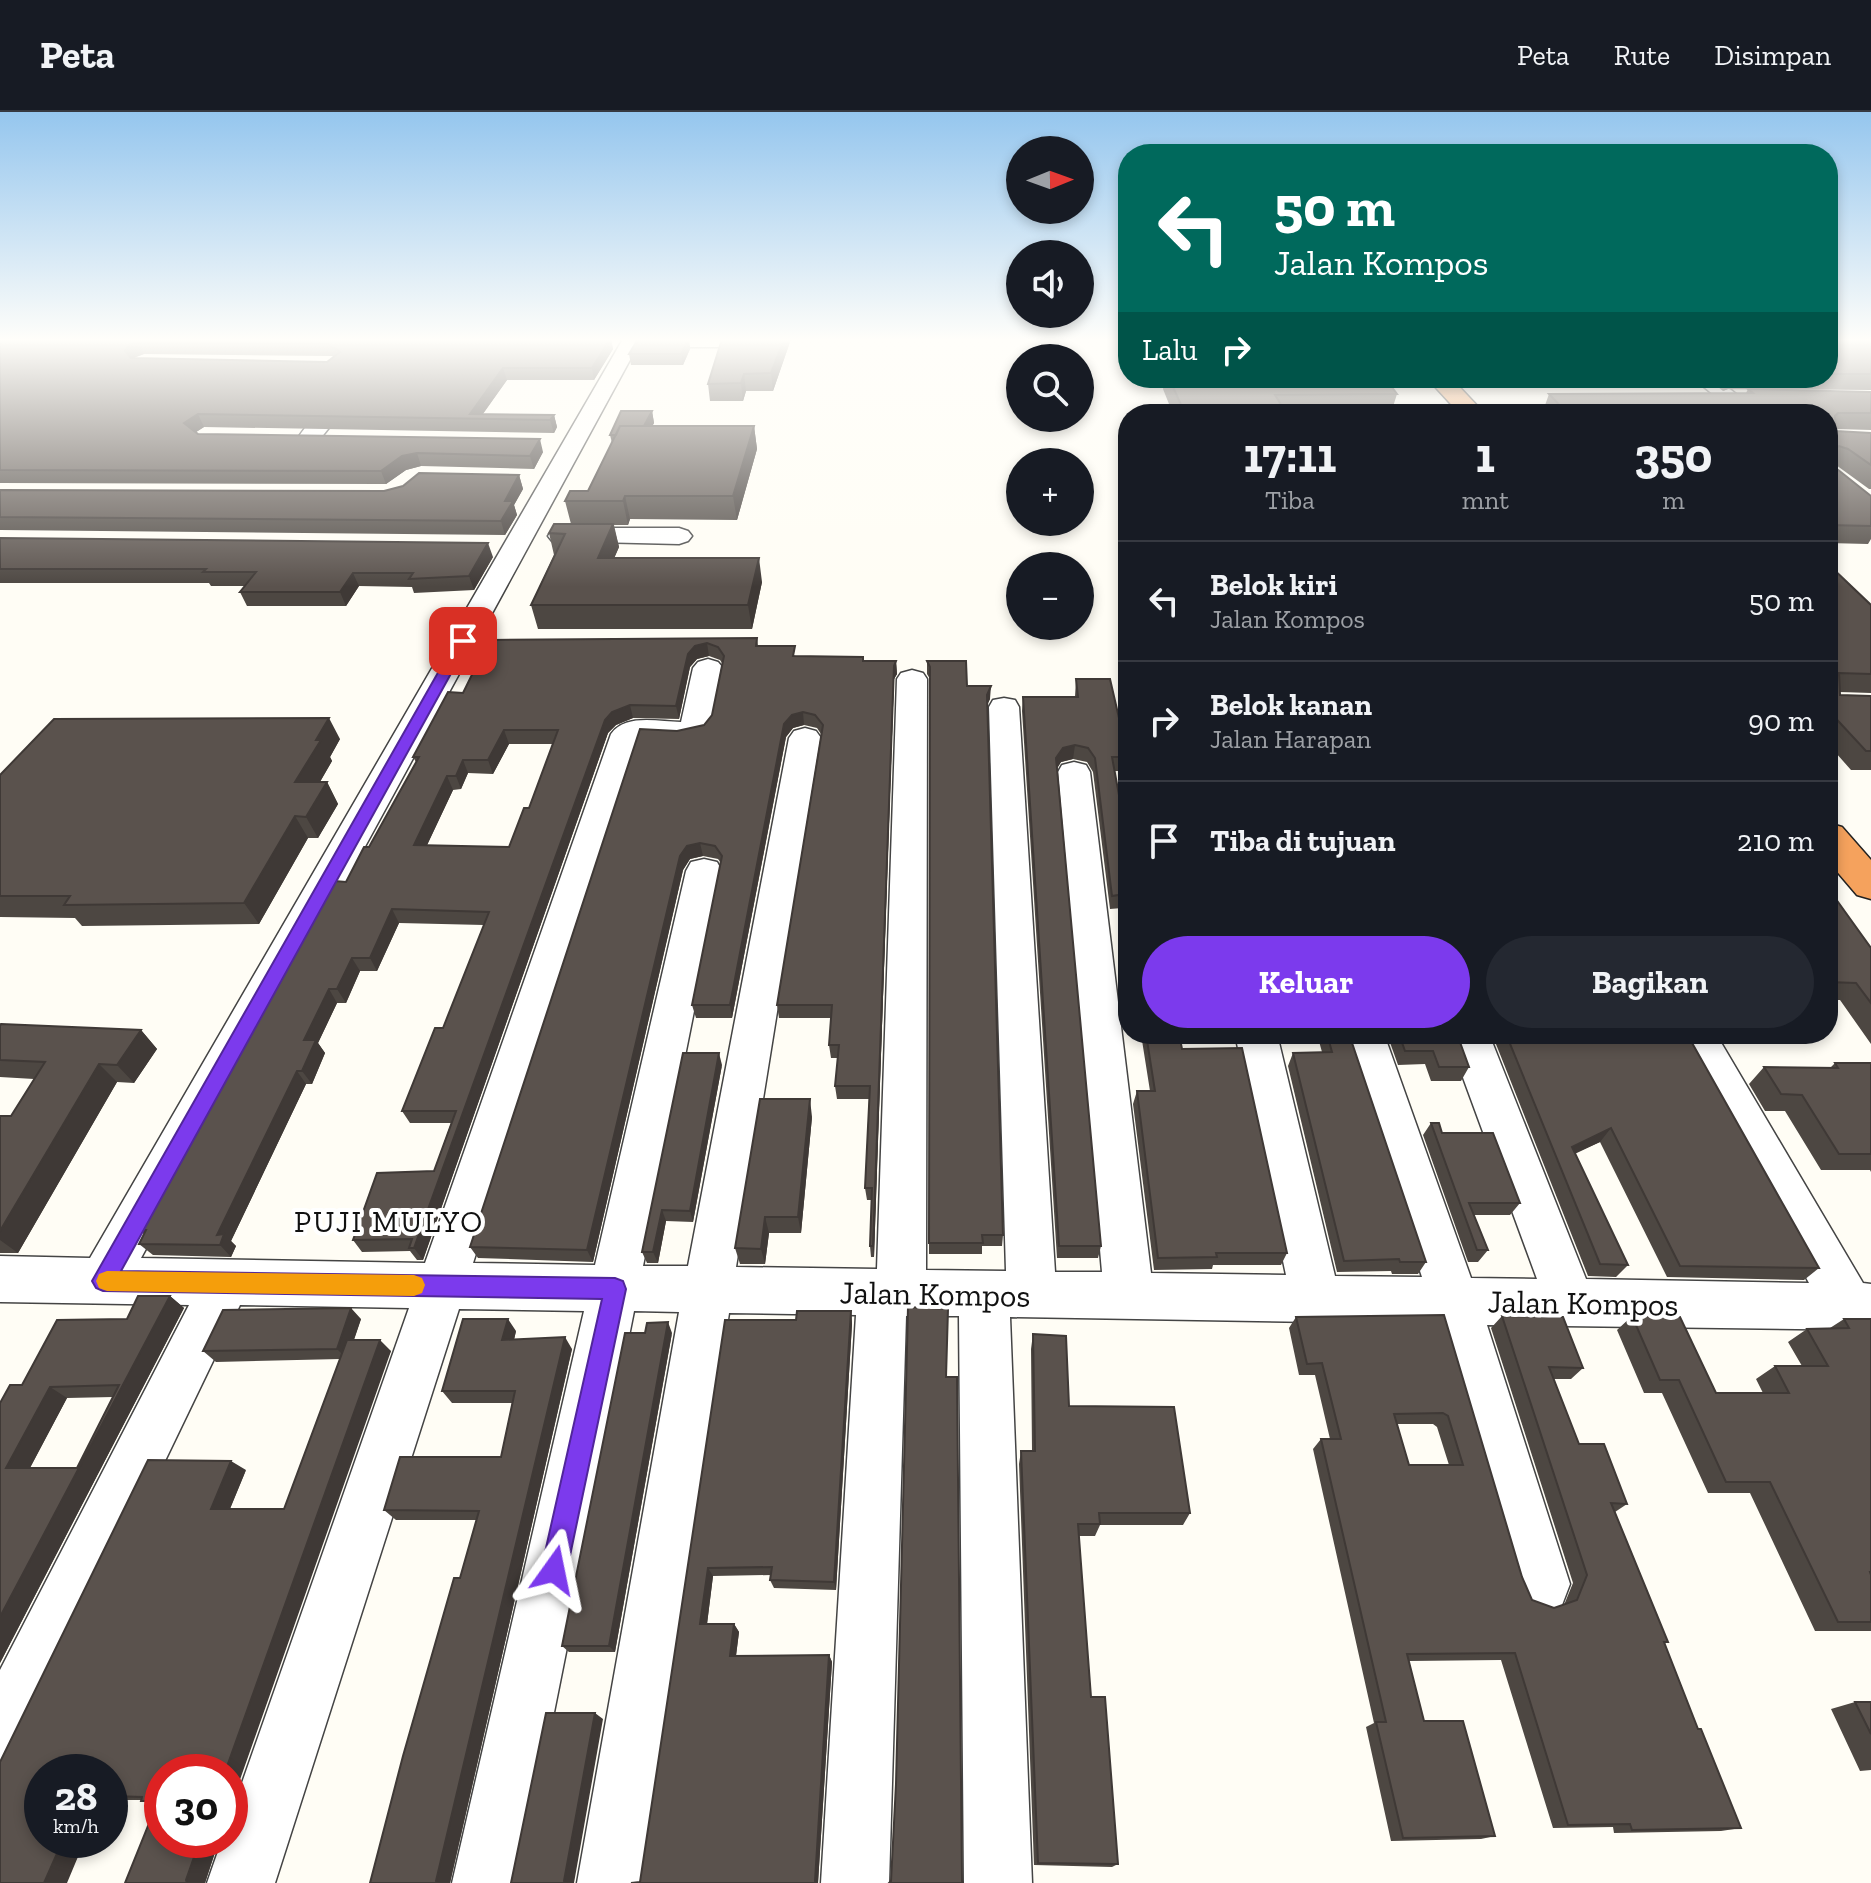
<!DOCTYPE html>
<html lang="id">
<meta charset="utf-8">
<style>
:root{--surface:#171b24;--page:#242831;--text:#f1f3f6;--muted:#9ea1a6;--line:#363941;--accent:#7c3aed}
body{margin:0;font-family:"Zilla Slab",serif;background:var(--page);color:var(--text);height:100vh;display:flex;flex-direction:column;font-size:30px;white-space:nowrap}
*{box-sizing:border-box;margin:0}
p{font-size:26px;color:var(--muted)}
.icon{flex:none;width:44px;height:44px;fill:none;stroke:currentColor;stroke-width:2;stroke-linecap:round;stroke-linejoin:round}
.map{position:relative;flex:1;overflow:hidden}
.details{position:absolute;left:1118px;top:292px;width:720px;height:640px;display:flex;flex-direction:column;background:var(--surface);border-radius:32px;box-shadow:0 4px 12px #0003}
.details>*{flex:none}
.top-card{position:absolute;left:1118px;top:32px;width:720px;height:244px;border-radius:32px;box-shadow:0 4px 12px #0003;background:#00695c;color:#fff;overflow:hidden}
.needle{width:52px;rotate:89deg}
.tools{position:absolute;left:1006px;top:24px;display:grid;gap:16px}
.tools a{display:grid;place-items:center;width:88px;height:88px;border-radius:50%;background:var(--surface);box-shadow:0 4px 12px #0003;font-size:40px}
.speed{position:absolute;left:24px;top:1642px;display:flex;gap:16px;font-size:40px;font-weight:700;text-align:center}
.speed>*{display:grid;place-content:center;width:104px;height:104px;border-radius:50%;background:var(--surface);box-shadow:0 4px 12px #0003;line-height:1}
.speed small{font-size:20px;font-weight:400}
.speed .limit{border:12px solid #d22;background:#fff;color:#111}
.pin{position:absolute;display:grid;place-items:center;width:68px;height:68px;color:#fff;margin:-34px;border-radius:16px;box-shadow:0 4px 12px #0006}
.me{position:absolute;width:88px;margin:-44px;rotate:12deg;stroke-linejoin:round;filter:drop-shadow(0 0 6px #0008)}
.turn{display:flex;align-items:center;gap:28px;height:168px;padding:0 24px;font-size:36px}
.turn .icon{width:104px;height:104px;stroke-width:2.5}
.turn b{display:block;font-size:56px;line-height:68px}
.then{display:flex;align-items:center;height:76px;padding:0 24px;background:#0003;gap:16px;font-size:30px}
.eta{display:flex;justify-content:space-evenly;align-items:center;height:136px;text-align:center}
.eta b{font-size:48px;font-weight:700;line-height:56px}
.action{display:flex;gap:16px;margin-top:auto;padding:16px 24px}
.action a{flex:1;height:92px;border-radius:48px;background:var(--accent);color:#fff;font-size:32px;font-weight:700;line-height:92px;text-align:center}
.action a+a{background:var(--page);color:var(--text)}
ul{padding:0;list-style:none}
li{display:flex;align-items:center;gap:24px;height:120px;padding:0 24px;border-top:2px solid var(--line)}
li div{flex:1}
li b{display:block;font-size:30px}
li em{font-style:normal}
header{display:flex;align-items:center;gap:48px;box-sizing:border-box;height:112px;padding:0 40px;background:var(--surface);border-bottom:2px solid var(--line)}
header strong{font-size:38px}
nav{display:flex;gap:44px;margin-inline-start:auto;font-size:28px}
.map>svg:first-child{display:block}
</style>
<header>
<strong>Peta</strong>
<nav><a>Peta</a><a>Rute</a><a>Disimpan</a></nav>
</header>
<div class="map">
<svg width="1871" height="1771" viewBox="0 0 1871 1771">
<rect width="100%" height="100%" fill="#fffdf5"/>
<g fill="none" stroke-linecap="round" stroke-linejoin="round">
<defs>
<path id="minor" d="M623 227 774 229 764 235H637L141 1146 425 1151 611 622C626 601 659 610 681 610L693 556 698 550 708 547 718 550 723 556 711 616 706 623 679 629 641 627 473 1151 595 1153 686 759 691 750 704 747 717 750 722 759 643 1154H688L789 626 794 619 805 616 816 619 821 626 736 1155 877 1157 897 567 901 561 912 558 923 561 927 567 926 1158 1006 1159 989 595 993 588 1004 586 1015 588 1019 595 1055 1160H1102L1058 660 1062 653 1074 650 1086 653 1090 660 1151 1161 1286 1163 1235 922H1277L1335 1164 1422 1165 1342 922H1384L1471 1166 1537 1167 1447 922H1489L1586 1167 1809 1171 1674 922H1716L1863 1171 1871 1172V1218L1487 1213 1570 1472 1562 1493 1541 1501 1520 1493 1512 1472 1437 1212 1010 1205 1032 1771H964L959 1204H906L889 1771H821L856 1203 729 1201 645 1771H577L679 1200 634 1199 520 1771H452L584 1199 459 1197 275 1771H207L222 1728H230V1705L409 1196 240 1193 22 1646 0 1656V1558L189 1193 0 1190V1144L90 1146Z
M1693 266H1716L1761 302H1737Z
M329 296 340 302 316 332H300L297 327C305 316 316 299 329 296Z
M561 416H679L688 419 692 424 688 429 679 432 552 429 548 424 552 419Z"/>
<path id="highway" d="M1427 266H1451L1485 302H1460Z
M1828 711 1842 715 1871 748V787L1857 783 1828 749Z"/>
</defs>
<use href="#minor" stroke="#444" stroke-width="3"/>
<use href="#highway" stroke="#222" stroke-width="3"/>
<use href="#minor" fill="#fff" fill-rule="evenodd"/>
<use href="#highway" fill="#f5a25d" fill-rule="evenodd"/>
</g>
<path fill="#4d4742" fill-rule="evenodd" d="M0 227H611L613 237 594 268H507L483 302 554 303 557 315 554 321 204 315 196 320 198 322 543 340 534 357 421 354 406 358 386 372 0 371ZM144 242 332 244 334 245 327 250 134 246Z
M689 227 690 237 683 253H631L629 242Z
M791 227 773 279H746L743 289H710L708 272Z
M1828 227H1871V278L1728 277 1723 279 1707 266H1828Z
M1165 266H1390V272L1397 282 1391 301 1173 302 1163 277Z
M1748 277 1871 280V318L1836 317V319L1871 321V377H1869L1836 353 1837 357 1871 384V427L1868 432 1828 431V302H1546L1543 299 1549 282 1746 281Z
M652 299 654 311 652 314H754L757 337 737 408 630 407 628 413H614L619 435 614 446 762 470 752 517H538L531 493 554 443 549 421 571 412 565 389 588 379 612 331 610 323Z
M519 363 523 377 514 393 517 403 505 423 0 418V378L384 379Z
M0 426 493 445 474 478 414 481 412 475 359 474 346 494H247L240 480 245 474H211L209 471H0Z
M1828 452 1871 493V581L1840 580V583L1871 584V658H1851L1828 632Z
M757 526 758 534 796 544 864 549H896L897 562 894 567 874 1145H871L870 1134 872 1088H867L865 1076 869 987H837L835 974 838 946H831L829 933 831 906H779L777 893 821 622 817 616 804 613 793 616 786 625 732 906H696L692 893 721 751 718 747 703 744 690 747 683 758 593 1150 478 1146 470 1135 677 619 704 613 712 603 722 551 720 548 709 544 697 547 690 555 679 607 633 606 616 613 608 621 423 1148H417L410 1139 362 1140 353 1128 434 1059 451 1011H410L402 999 443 916 484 813 399 811 377 859H360L346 891H337L318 931 325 941 312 972H306L231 1129 236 1134 231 1145 153 1143 139 1132 144 1122 140 1118 168 1073 346 770 369 735 416 650 413 645 463 581 489 528ZM509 632H553L529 696 509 735 427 733 453 678 461 677 468 661 493 662Z
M927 549 967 574 990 587 987 593 1003 1123 1002 1134H982V1142H929L930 567 927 562Z
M1076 567 1128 645 1126 659H1114L1128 732V835L1122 796 1110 797 1093 660 1087 650 1073 647 1061 650 1057 656 1101 1134 1098 1146H1057L1022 599 1023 585H1075Z
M340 627 330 645 332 649 320 670H327L338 692 318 726H308L259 812 82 814 75 806 0 805V663Z
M1828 776 1871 836V932L1840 888H1828Z
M0 914 141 918 157 937 134 971 117 970 18 1141H0V1004H11L34 967 0 965Z
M1141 922H1179L1182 937 1287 1141 1281 1153H1213L1212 1157 1154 1158 1133 992 1137 979H1150Z
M1317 922H1349L1426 1150 1418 1162H1392L1391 1159 1337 1160 1288 954 1293 941 1322 940Z
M1387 922H1457L1469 955 1461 969H1431L1425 952 1398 953Z
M1492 922H1687L1819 1156 1804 1168 1667 1165 1600 1030 1575 1041 1628 1153 1616 1165 1588 1164Z
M1835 951H1871V1060L1870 1058H1821L1785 999H1765L1749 972 1764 955 1830 956Z
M722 953 693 1110 666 1109 658 1151H647L642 1140Z
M812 1005 801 1121H769L765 1152H740L735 1136Z
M1431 1011 1520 1091 1510 1103H1474L1488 1138 1478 1150H1468L1423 1023Z
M170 1184 184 1196 0 1551 22 1273 127 1207ZM113 1285 77 1356H30L67 1286Z
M851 1199 852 1212 836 1478 774 1476 770 1468 771 1463 713 1464 707 1512H734L739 1520 736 1544 829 1543 832 1550 818 1771H631L640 1770 725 1208H796Z
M1444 1203 1522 1465 1532 1488 1554 1496 1564 1493 1573 1471 1491 1216 1502 1204 1583 1256 1571 1267H1554L1579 1332 1627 1392 1615 1400 1668 1530 1664 1532 1698 1617 1741 1716 1721 1719 1614 1721 1613 1715 1553 1716 1501 1548 1409 1549 1424 1609 1495 1724 1481 1727 1391 1729 1366 1615 1374 1611 1313 1337 1321 1327H1330L1315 1263H1299L1289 1216 1296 1205ZM1397 1312H1433L1437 1315 1449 1353H1409Z
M1632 1204 1716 1281H1763L1756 1267 1775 1254H1802L1788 1230 1807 1217 1830 1216 1844 1207H1871V1519H1815L1750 1381H1708L1662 1281H1644L1617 1218Z
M361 1207 354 1228 391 1239 162 1728H219L205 1771H125L157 1692 141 1688H110V1660L0 1771 246 1358 230 1397H284L340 1247 216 1250 203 1239Z
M516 1219 514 1228 572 1237 450 1771H370L477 1408H396L384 1398 501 1345 512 1291H452L442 1279Z
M672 1221 615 1540H569L562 1534Z
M1033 1222 1069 1294 1190 1401 1183 1413H1100L1095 1424H1079L1091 1585 1118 1752 1112 1755 1034 1753 1019 1352 1021 1339H1032L1031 1237Z
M1855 1590H1871V1658L1860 1659 1831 1597Z"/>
<path fill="#3f3936" d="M610 227H611L613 237 594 268 592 256Z
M689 227 690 237 683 253 681 242Z
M784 227H791L773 279 771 261Z
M138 230 144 242 135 245 131 251 125 239 129 233Z
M503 256 507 268 479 307 470 302Z
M744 262 746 279 743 289 741 271Z
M1730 266H1734L1728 277 1723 279Z
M652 299 654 311 642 335 640 323Z
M198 302 204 315 190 324 184 311Z
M554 303 557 315 554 321 550 308Z
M754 314 757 337 737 408 733 384Z
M540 327 543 340 534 357 530 344Z
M417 341 421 354 406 358 386 372 381 359 402 344Z
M519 363 523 377 514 393 517 403 505 423 501 409 505 389Z
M625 384 630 407 628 413 623 389Z
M613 412 619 435 604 470 598 446Z
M488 431 493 445 474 478 469 464Z
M759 446 762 470 752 517 748 493Z
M353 461 359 474 346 494 340 480Z
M707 531 709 544 697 547 690 555 679 607 676 594 688 542 695 534Z
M896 549 897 562 894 567 874 1145 873 1134 894 554Z
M991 574 990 587 986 595 987 583Z
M630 593 633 606 616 613 608 621 423 1148 414 1136 605 608 612 600Z
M803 600 804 613 793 616 786 625 732 906 730 893 784 612 792 603Z
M329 606 340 627 330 645 332 649 307 692 295 670 316 628Z
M504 618 509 632 493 662 488 648Z
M1075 633 1073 647 1061 650 1055 660 1056 646 1063 636Z
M463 648 468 661 461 677 456 664Z
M447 664 453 678 421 746 414 733Z
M327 670 338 692 318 726 306 705Z
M295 704 308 726 259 812 244 791Z
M700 731 703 744 690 747 683 758 593 1150 587 1138 680 744 687 734Z
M392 797 399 811 377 859 370 846Z
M352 846 360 859 346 891 337 877Z
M329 877 337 891 318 931 325 941 312 972 302 959 304 928Z
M141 918 157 937 134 971 117 953Z
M719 941 722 953 693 1110 690 1099Z
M99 952 117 970 18 1141 0 1128V1119Z
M297 959 306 972 231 1129 236 1134 231 1145 220 1133 217 1123Z
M810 987 812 1005 801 1121 798 1105Z
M1611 1016 1600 1030 1562 1048 1572 1035Z
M662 1098 666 1109 658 1151 653 1140Z
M765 1105 769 1121 765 1152 761 1137Z
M170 1184 184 1196 0 1551V1505Z
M351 1196 361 1207 347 1247 337 1237Z
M851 1199 852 1212 836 1478 834 1470Z
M508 1207 516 1219 511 1240 502 1228Z
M668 1210 672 1221 615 1540 609 1534Z
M565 1225 572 1237 450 1771H438L436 1769Z
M380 1228 391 1239 230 1696V1660H225Z
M50 1275 67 1286 25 1365 6 1356Z
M231 1349 246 1358 226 1406 211 1397Z
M708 1456 713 1464 706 1520 700 1512Z
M734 1512 739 1520 735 1551 730 1544Z
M829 1543 832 1550 818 1771H817L815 1769Z
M595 1601 603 1607 574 1771H566L564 1769Z
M63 1728H85L67 1771H44Z
M200 1728H219L205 1771H187L186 1768Z"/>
<path fill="#5a524d" stroke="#3f3936" stroke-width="2" fill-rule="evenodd" d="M0 227H610L592 256H503L470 302 554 303 550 308 198 302 184 311 198 322 540 327 530 344 417 341 402 344 381 359 0 358ZM138 230 328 232 340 240 327 250 131 246 125 239 129 233Z
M638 227H689L681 242H629Z
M722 227H784L771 261 744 262 741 271 708 272Z
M1828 227H1871V262H1828Z
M1169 266H1390L1391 267H1386L1397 282 1275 283 1287 302H1242L1238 294 1182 295Z
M1748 277 1871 280V301H1838L1835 304 1836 319 1871 321V353L1848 337 1839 334 1835 337 1837 357 1871 384V414L1828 413V302H1568L1549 282 1753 281Z
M621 299H652L644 314H620L616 323H610Z
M620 314H754L733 384H625L623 389H565L570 379H588Z
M419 361 519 363 505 389H513L501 409 0 405V378L384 379 403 374Z
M554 412H613L598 446H759L748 493H531L565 422 549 421Z
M0 426 488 431 469 464 409 467 413 461H353L340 480H240L256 460H203L206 457H0Z
M1828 452 1871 493V562L1839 561 1840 583 1871 584V639H1866L1828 598Z
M757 526 756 534H795L793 544 863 545V549H896L894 554 873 1134H870L872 1076H865L870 974H835L839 933H829L832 893H777L823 613 815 603 803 600 792 603 784 612 730 893H692L722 744 715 734 700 731 687 734 680 744 587 1138 470 1135 640 617 677 619 704 613 712 603 724 544 718 535 707 531 695 534 688 542 676 594 630 593 612 600 605 608 414 1136H409L412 1127 353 1128 377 1061 434 1059 456 999H402L435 916H443L489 800 392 797 370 846H352L337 877H329L304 928H316L302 959H297L217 1123 224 1122 220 1133 139 1132 146 1118H140L165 1073H168L335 769 346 770 364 735H369L419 645H413L448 580 463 581 489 528ZM504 618H558L529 696H524L509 735 414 733 447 664H456L463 648H488Z
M927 549H966L967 574H991L987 583 1003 1123H982L983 1131H929L930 555Z
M1076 567H1110L1128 645H1112L1128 732V804L1125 782 1112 784 1095 646 1088 636 1075 633 1063 636 1056 646 1101 1134H1059L1023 585H1078Z
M329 606 316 628H321L295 670H327L306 705 295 704 244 791 64 793 70 784H0V663L54 607Z
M1828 776 1871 836V891L1856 871 1828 870Z
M1 912 141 918 117 953 99 952 0 1119V1004H11L45 950 0 948V914Z
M1146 922H1179L1182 937 1242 936 1287 1141H1216L1217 1145 1158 1146 1137 979H1155Z
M1327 922H1349L1426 1150H1400L1399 1147 1344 1149 1293 941 1332 940Z
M1399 922H1457L1469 955H1439L1433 939H1405Z
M1506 922H1687L1819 1156 1680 1154 1611 1016 1572 1035 1628 1153 1600 1152Z
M683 941H719L690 1099 662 1098 653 1140H642Z
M1835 951H1871V1042H1839L1802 983 1781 982 1764 955 1838 956Z
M760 987H810L798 1105H765L761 1137 735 1136Z
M1431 1011H1439L1442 1021H1493L1520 1091H1469L1488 1138H1477Z
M138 1184H170L0 1505V1291L10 1273H22L57 1208 127 1207ZM119 1273 77 1356H6L50 1275Z
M908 1195 948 1197 946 1265H957L962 1769 963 1771H889L891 1769 896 1672Z
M351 1196 337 1237 203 1239 223 1198Z
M797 1199H851L834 1470 770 1468 772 1455 708 1456 700 1512H734L730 1544 829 1543 815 1769 817 1771H631L640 1770 725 1208H796Z
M1444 1203 1522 1465 1532 1488 1554 1496 1577 1488 1587 1463 1502 1204 1563 1205 1583 1256 1549 1255 1579 1332H1604L1627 1392 1611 1391 1668 1530H1664L1698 1617H1701L1741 1716 1632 1718 1630 1712 1568 1713 1515 1541 1407 1542 1424 1609H1463L1495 1724 1403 1726 1376 1610H1386L1321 1327H1341L1322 1251 1307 1252 1296 1205ZM1443 1301 1448 1304 1463 1353H1409L1394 1302Z
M1632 1204 1680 1205 1716 1281H1789L1775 1254H1828L1807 1217 1849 1216 1844 1207H1871V1460H1870L1871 1463V1510H1838L1770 1370H1726L1679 1268H1660Z
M463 1207H508L502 1228 565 1225 436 1769 438 1771H370L403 1644 454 1466H460L479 1399 384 1398 400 1345H501L515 1279H442Z
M668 1210 609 1534H562L625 1221H645L647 1211Z
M1033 1222 1066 1224 1069 1294 1174 1295 1190 1401H1099L1100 1412H1078L1091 1585H1105L1118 1752 1038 1751 1021 1339H1035Z
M347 1228H380L225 1660H162V1728H200L186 1768 187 1771H125L158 1689H141L142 1685 110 1684V1660H42V1728H63L44 1771H0V1650L148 1348 231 1349 211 1397H284Z
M1855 1590H1871V1622Z
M546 1601H595L564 1769 566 1771H511Z"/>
<linearGradient id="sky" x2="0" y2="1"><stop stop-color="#95c6ee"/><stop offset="0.48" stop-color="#fffefa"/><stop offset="1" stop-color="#fffefa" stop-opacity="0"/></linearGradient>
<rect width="1871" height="475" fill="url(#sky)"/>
<path fill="#7c3aed" stroke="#51269a" stroke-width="2" d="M463 525 469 529 121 1159 615 1166 623 1169 626 1177 567 1458 564 1468 554 1472 545 1468 541 1458 602 1187 103 1179 96 1176 92 1169 456 529Z"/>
<path fill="#f59e0b" d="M107 1159 414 1163 422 1166 425 1173 422 1181 414 1184 107 1179 99 1176 96 1169 99 1162Z"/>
<g text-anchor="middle" stroke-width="8" stroke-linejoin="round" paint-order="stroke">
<g font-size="30" letter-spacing="2" fill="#111" stroke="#fff">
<text x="389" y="1120">PUJI MULYO</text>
</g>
<g font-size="32" fill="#111" stroke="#fff">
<text transform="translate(935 1182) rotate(1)" y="11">Jalan Kompos</text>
<text transform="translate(1583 1191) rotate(1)" y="11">Jalan Kompos</text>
</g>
</g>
</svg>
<div class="tools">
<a><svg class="needle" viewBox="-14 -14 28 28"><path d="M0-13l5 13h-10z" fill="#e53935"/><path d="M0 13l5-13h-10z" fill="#9ea1a6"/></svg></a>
<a><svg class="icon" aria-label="sound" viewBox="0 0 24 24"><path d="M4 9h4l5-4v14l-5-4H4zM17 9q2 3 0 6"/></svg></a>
<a><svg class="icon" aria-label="search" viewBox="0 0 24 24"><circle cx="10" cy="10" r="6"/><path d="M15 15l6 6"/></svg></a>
<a>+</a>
<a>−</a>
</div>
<div class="speed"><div>28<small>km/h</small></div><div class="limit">30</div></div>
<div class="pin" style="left:463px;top:529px;background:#d93025"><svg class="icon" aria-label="arrive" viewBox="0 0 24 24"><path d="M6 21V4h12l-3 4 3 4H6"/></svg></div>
<svg class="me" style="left:554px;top:1458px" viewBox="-20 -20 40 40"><path d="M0-17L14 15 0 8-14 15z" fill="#7c3aed" stroke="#fff" stroke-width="4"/></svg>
<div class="top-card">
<div class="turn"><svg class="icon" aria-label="left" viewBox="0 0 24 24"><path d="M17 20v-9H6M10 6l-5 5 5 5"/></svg><div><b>50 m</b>Jalan Kompos</div></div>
<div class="then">Lalu<svg class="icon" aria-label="right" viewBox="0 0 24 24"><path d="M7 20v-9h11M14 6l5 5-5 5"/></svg></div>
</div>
<section class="details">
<div class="eta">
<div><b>17:11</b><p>Tiba</p></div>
<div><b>1</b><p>mnt</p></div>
<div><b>350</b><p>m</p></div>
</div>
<ul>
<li><svg class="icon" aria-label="left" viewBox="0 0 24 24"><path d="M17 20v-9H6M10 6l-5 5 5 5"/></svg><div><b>Belok kiri</b><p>Jalan Kompos</p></div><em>50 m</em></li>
<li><svg class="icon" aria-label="right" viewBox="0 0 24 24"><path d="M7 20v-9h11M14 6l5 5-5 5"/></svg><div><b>Belok kanan</b><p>Jalan Harapan</p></div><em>90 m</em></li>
<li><svg class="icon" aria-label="arrive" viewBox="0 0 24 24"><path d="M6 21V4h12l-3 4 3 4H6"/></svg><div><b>Tiba di tujuan</b></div><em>210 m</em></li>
</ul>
<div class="action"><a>Keluar</a><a>Bagikan</a></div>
</section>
</div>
